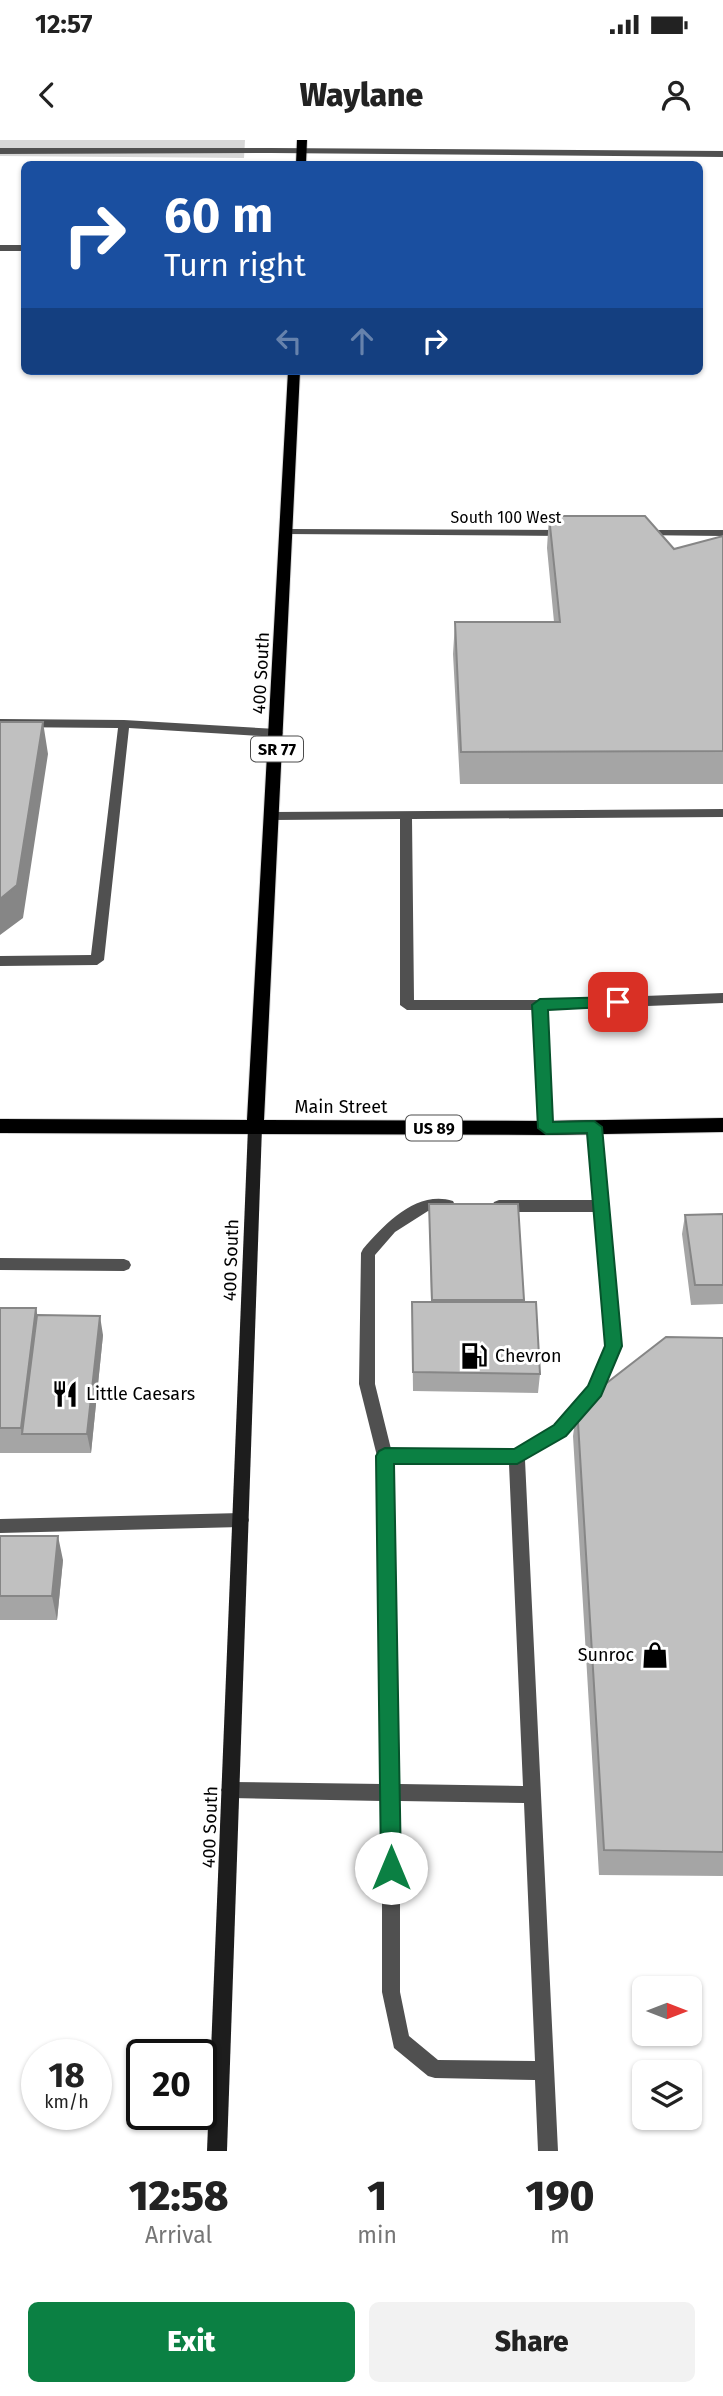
<!DOCTYPE html>
<style>
:root{--surface:#fff;--page:#f2f2f2;--text:#222;--muted:#767676;--accent:#0b8043}
body{margin:0;font-family:"Fira Sans",sans-serif;background:var(--page);color:var(--text);height:100vh;display:flex;flex-direction:column;font-size:26px;white-space:nowrap}
*{box-sizing:border-box;margin:0}
p{font-size:23px;color:var(--muted)}
.icon{flex:none;width:38px;height:38px;fill:none;stroke:currentColor;stroke-width:2;stroke-linecap:round;stroke-linejoin:round}
.map{position:relative;height:2011px;overflow:hidden}
.side{display:flex;flex-direction:column;background:var(--surface);flex:1}
.side>*{flex:none}
.hud{position:absolute;left:21px;top:21px;width:682px;height:214px;border-radius:10px;box-shadow:0 2px 5px #0004;background:#1a4fa0;color:#fff;overflow:hidden}
.needle{width:46px;rotate:90deg}
.fabs{position:absolute;left:632px;top:1836px;display:grid;gap:14px}
.fabs a{display:grid;place-items:center;width:70px;height:70px;border-radius:10px;background:var(--surface);box-shadow:0 2px 5px #0004;font-size:35px}
.speed{position:absolute;left:21px;top:1899px;display:flex;gap:14px;font-size:35px;font-weight:700;text-align:center}
.speed>*{display:grid;place-content:center;width:91px;height:91px;border-radius:50%;background:var(--surface);box-shadow:0 2px 5px #0004;line-height:1}
.speed small{font-size:18px;font-weight:400}
.speed .limit{border:4px solid #111;border-radius:10px;background:#fff;color:#111}
.pin{position:absolute;display:grid;place-items:center;width:60px;height:60px;color:#fff;margin:-30px;border-radius:14px;box-shadow:0 4px 10px #0006}
.me{position:absolute;width:77px;margin:-38px;rotate:0deg;stroke-linejoin:round;filter:drop-shadow(0 0 5px #0008)}
.turn{display:flex;align-items:center;gap:24px;height:147px;padding:0 28px;font-size:32px}
.turn .icon{width:91px;height:91px;stroke-width:2.5}
.turn b{display:block;font-size:49px;line-height:60px}
.lanes{display:flex;align-items:center;height:66px;padding:0 28px;background:#0003;justify-content:center;gap:35px;direction:ltr}
.lanes .off{opacity:.35}
.eta{display:flex;justify-content:space-evenly;align-items:center;height:119px;text-align:center}
.eta b{font-size:42px;font-weight:800;line-height:49px}
.primary-button{display:flex;gap:14px;margin-top:auto;padding:14px 28px}
.primary-button a{flex:1;height:80px;border-radius:10px;background:var(--accent);color:#fff;font-size:28px;font-weight:800;line-height:80px;text-align:center}
.primary-button a+a{background:var(--page);color:var(--text)}
.status{display:flex;justify-content:space-between;align-items:center;height:49px;padding:0 35px;background:var(--surface);direction:ltr}
.status svg{height:19px;fill:currentColor}
header{display:flex;justify-content:space-between;align-items:center;height:91px;padding:0 28px;background:var(--surface);font-size:32px;font-weight:800}
.map>svg:first-child{display:block}
</style>
<div class="status"><b>12:57</b><svg viewBox="0 0 49 12"><path d="M0 12V9h3v3zM5 12V6h3v6zM10 12V3h3v9zM15 12V0h3v12zM26 1h20v11H26zM47 4h2v5h-2z"/></svg></div>
<header><svg class="icon" aria-label="back" viewBox="0 0 24 24"><path d="M15 5l-7 7 7 7"/></svg>Waylane<svg class="icon" aria-label="person" viewBox="0 0 24 24"><circle cx="12" cy="8" r="4"/><path d="M4 21q1-7 8-7t8 7"/></svg></header>
<div class="map">
<svg width="723" height="2011" viewBox="0 0 723 2011">
<rect width="100%" height="100%" fill="#fff"/>
<path fill="#d7d7d7" d="M0 0H245L244 18 0 16Z"/>
<g fill="none" stroke-linecap="round" stroke-linejoin="round">
<defs>
<path id="primary" d="M297 0H307L306 24H296Z
M288 231H300L264 980 546 981 723 978V992L546 995 0 993V979L247 980Z"/>
</defs>
<use href="#primary" stroke="#dbdbdb" stroke-width="2"/>
<path fill="#505050" fill-rule="evenodd" d="M0 579 124 580 277 589 283 593 277 597 129 588 104 820 97 825 0 826V816L91 815 118 588 0 587Z
M723 669V677L412 679 414 860H540L723 853V863L547 870 553 988 546 993 539 988 534 870H407L400 865V679L273 680 267 676 273 672Z
M594 982 601 987 621 1206 600 1255 565 1295 525 1320 558 2011H538L535 1940 435 1938 428 1936 394 1908 382 1852V1661L230 1658 224 1656 221 1650 224 1644 230 1642 382 1644 377 1316 359 1244 361 1113 363 1109C385 1084 416 1050 453 1061L455 1065 453 1069 428 1071 395 1092 375 1115V1244L391 1309 515 1310 555 1285 589 1246 605 1206 594 1072H499L494 1070 492 1066 494 1062 499 1060H593L587 987ZM393 1323 509 1324 523 1646 400 1644ZM400 1661 524 1663 535 1921 438 1920 409 1896 400 1852Z
M0 1118 124 1119 129 1121 131 1125 129 1129 124 1131 0 1130Z
M241 1373 247 1375 249 1380 247 1385 241 1387 0 1393V1379Z"/>
<path fill="#505050" fill-rule="evenodd" d="M0 8H271L723 11V17L271 13 0 14Z
M0 105H24V111H0Z"/>
<path fill="#505050" fill-rule="evenodd" d="M288 389 564 390 569 393 564 396 284 394 283 392Z
M640 390H723V396L636 395V391Z"/>
<path fill="#1d1d1d" fill-rule="evenodd" d="M255 982 262 987 227 2011H207L248 987Z"/>
<use href="#primary" fill="#000" fill-rule="evenodd"/>
</g>
<path fill="#a5a5a5" d="M549 376 674 409 723 396V644H460L453 514 455 482H554L547 408Z
M429 1064H518L524 1162 540 1234 538 1253 413 1251 412 1162H431Z
M723 1074V1164L691 1165 682 1094 685 1075Z
M0 1168H36L37 1175 103 1195 91 1313H0Z
M723 1198V1736L599 1735 573 1296 577 1266Z
M0 1396 63 1420 57 1480H0Z"/>
<path fill="#868686" d="M43 582 48 614 23 778 0 795V759Z
M36 1168 41 1194 22 1294 21 1288Z
M100 1176 103 1195 91 1313 87 1294Z
M58 1396 63 1420 57 1480 52 1456Z"/>
<path fill="#c0c0c0" stroke="#868686" stroke-width="2" d="M549 376H645L674 409 723 396V611L461 612 455 482H560Z
M0 582H43L17 745 0 759Z
M429 1064H518L524 1160H432Z
M723 1074V1145H695L685 1075Z
M412 1162H536L540 1234 413 1232Z
M0 1168H36L21 1288H0Z
M37 1175 100 1176 87 1294H22Z
M666 1197 723 1198V1712L604 1710 577 1266Z
M0 1396H58L52 1456H0Z"/>
<path fill="#0b8043" stroke="#07532c" stroke-width="2" d="M618 857 624 858 626 862 624 866 548 870 553 982 594 981 602 987 622 1206 601 1256 566 1296 517 1324H394L401 1728 398 1735 391 1738 384 1735 381 1728 376 1316 379 1311 385 1308 514 1309 554 1285 588 1246 605 1206 587 993 546 994 538 988 532 865 540 859Z"/>
<defs>
<symbol id="fuel-bare" viewBox="-9 -9 18 18"><path d="M-5.5-6h7V0h2V4h1.3V-2.5L3-4.5l.8-.8L6-3V5H2.5V1h-1V6h-7ZM-4.2-4.7v3.2H.2V-4.7Z" fill="#000" stroke="#fff" stroke-width="2.5" paint-order="stroke"/></symbol>
<symbol id="restaurant-bare" viewBox="-9 -9 18 18"><path d="M-5-6h1v4h1v-4h1v4h1v-4h1v5L-1.5 .5V6h-2V.5L-5-1ZM5-6V6H3V1.5H1.5Q1.5-4 5-6Z" fill="#000" stroke="#fff" stroke-width="2.5" paint-order="stroke"/></symbol>
<symbol id="shop-bare" viewBox="-9 -9 18 18"><path d="M-5-2.5h2.3a2.7 3.5 0 0 1 5.4 0H5L5.5 6h-11ZM-1.5-2.5h3a1.5 2.3 0 0 0-3 0Z" fill="#000" stroke="#fff" stroke-width="2.5" paint-order="stroke"/></symbol>
</defs>
<g fill-rule="evenodd">
<use href="#fuel-bare" x="455" y="1197" width="38" height="38"/>
<use href="#restaurant-bare" x="46" y="1235" width="38" height="38"/>
<use href="#shop-bare" x="636" y="1496" width="38" height="38"/>
</g>
<g text-anchor="middle" stroke-width="6" stroke-linejoin="round" paint-order="stroke">
<g font-size="16" fill="#000" stroke="#fff">
<text x="506" y="383">South 100 West</text>
</g>
<g fill="#fff" stroke="#4c4c4c" stroke-width="2">
<rect x="251" y="596.5" width="52" height="25" rx="5"/>
<rect x="406" y="975.5" width="56" height="25" rx="5"/>
</g>
<g font-size="16" font-weight="bold" fill="#000">
<text x="277" y="615">SR 77</text>
<text x="434" y="994">US 89</text>
</g>
<g font-size="18" fill="#000" stroke="#fff">
<text transform="translate(261 533) rotate(-87)" y="6">400 South</text>
<text x="341" y="973">Main Street</text>
<text transform="translate(231 1120) rotate(-88)" y="6">400 South</text>
<text transform="translate(210 1687) rotate(-88)" y="6">400 South</text>
</g>
<g font-size="18" fill="#000" stroke="#fff" text-anchor="start">
<text x="495" y="1222">Chevron</text>
<text x="86" y="1260">Little Caesars</text>
<text x="634" y="1521" text-anchor="end">Sunroc</text>
</g>
</g>
</svg>
<div class="fabs">
<a><svg class="needle" viewBox="-14 -14 28 28"><path d="M0-13l5 13h-10z" fill="#e53935"/><path d="M0 13l5-13h-10z" fill="#767676"/></svg></a>
<a><svg class="icon" aria-label="layers" viewBox="0 0 24 24"><path d="M12 4l9 5-9 5-9-5zM3 14l9 5 9-5"/></svg></a>
</div>
<div class="speed"><div>18<small>km/h</small></div><div class="limit">20</div></div>
<div class="pin" style="left:618px;top:862px;background:#d93025"><svg class="icon" aria-label="arrive" viewBox="0 0 24 24"><path d="M6 21V4h12l-3 4 3 4H6"/></svg></div>
<svg class="me" style="left:391px;top:1728px" viewBox="-20 -20 40 40"><circle r="19" fill="#fff"/><path d="M0-13L10 11 0 6-10 11z" fill="#0b8043"/></svg>
<div class="hud">
<div class="turn"><svg class="icon" aria-label="right" viewBox="0 0 24 24"><path d="M7 20v-9h11M14 6l5 5-5 5"/></svg><div><b>60 m</b>Turn right</div></div>
<div class="lanes"><svg class="icon off" aria-label="left" viewBox="0 0 24 24"><path d="M17 20v-9H6M10 6l-5 5 5 5"/></svg><svg class="icon off" aria-label="ahead" viewBox="0 0 24 24"><path d="M12 20V5M6 11l6-6 6 6"/></svg><svg class="icon" aria-label="right" viewBox="0 0 24 24"><path d="M7 20v-9h11M14 6l5 5-5 5"/></svg></div>
</div>
</div>
<section class="side">
<div class="eta">
<div><b>12:58</b><p>Arrival</p></div>
<div><b>1</b><p>min</p></div>
<div><b>190</b><p>m</p></div>
</div>
<div class="primary-button"><a>Exit</a><a>Share</a></div>
</section>
